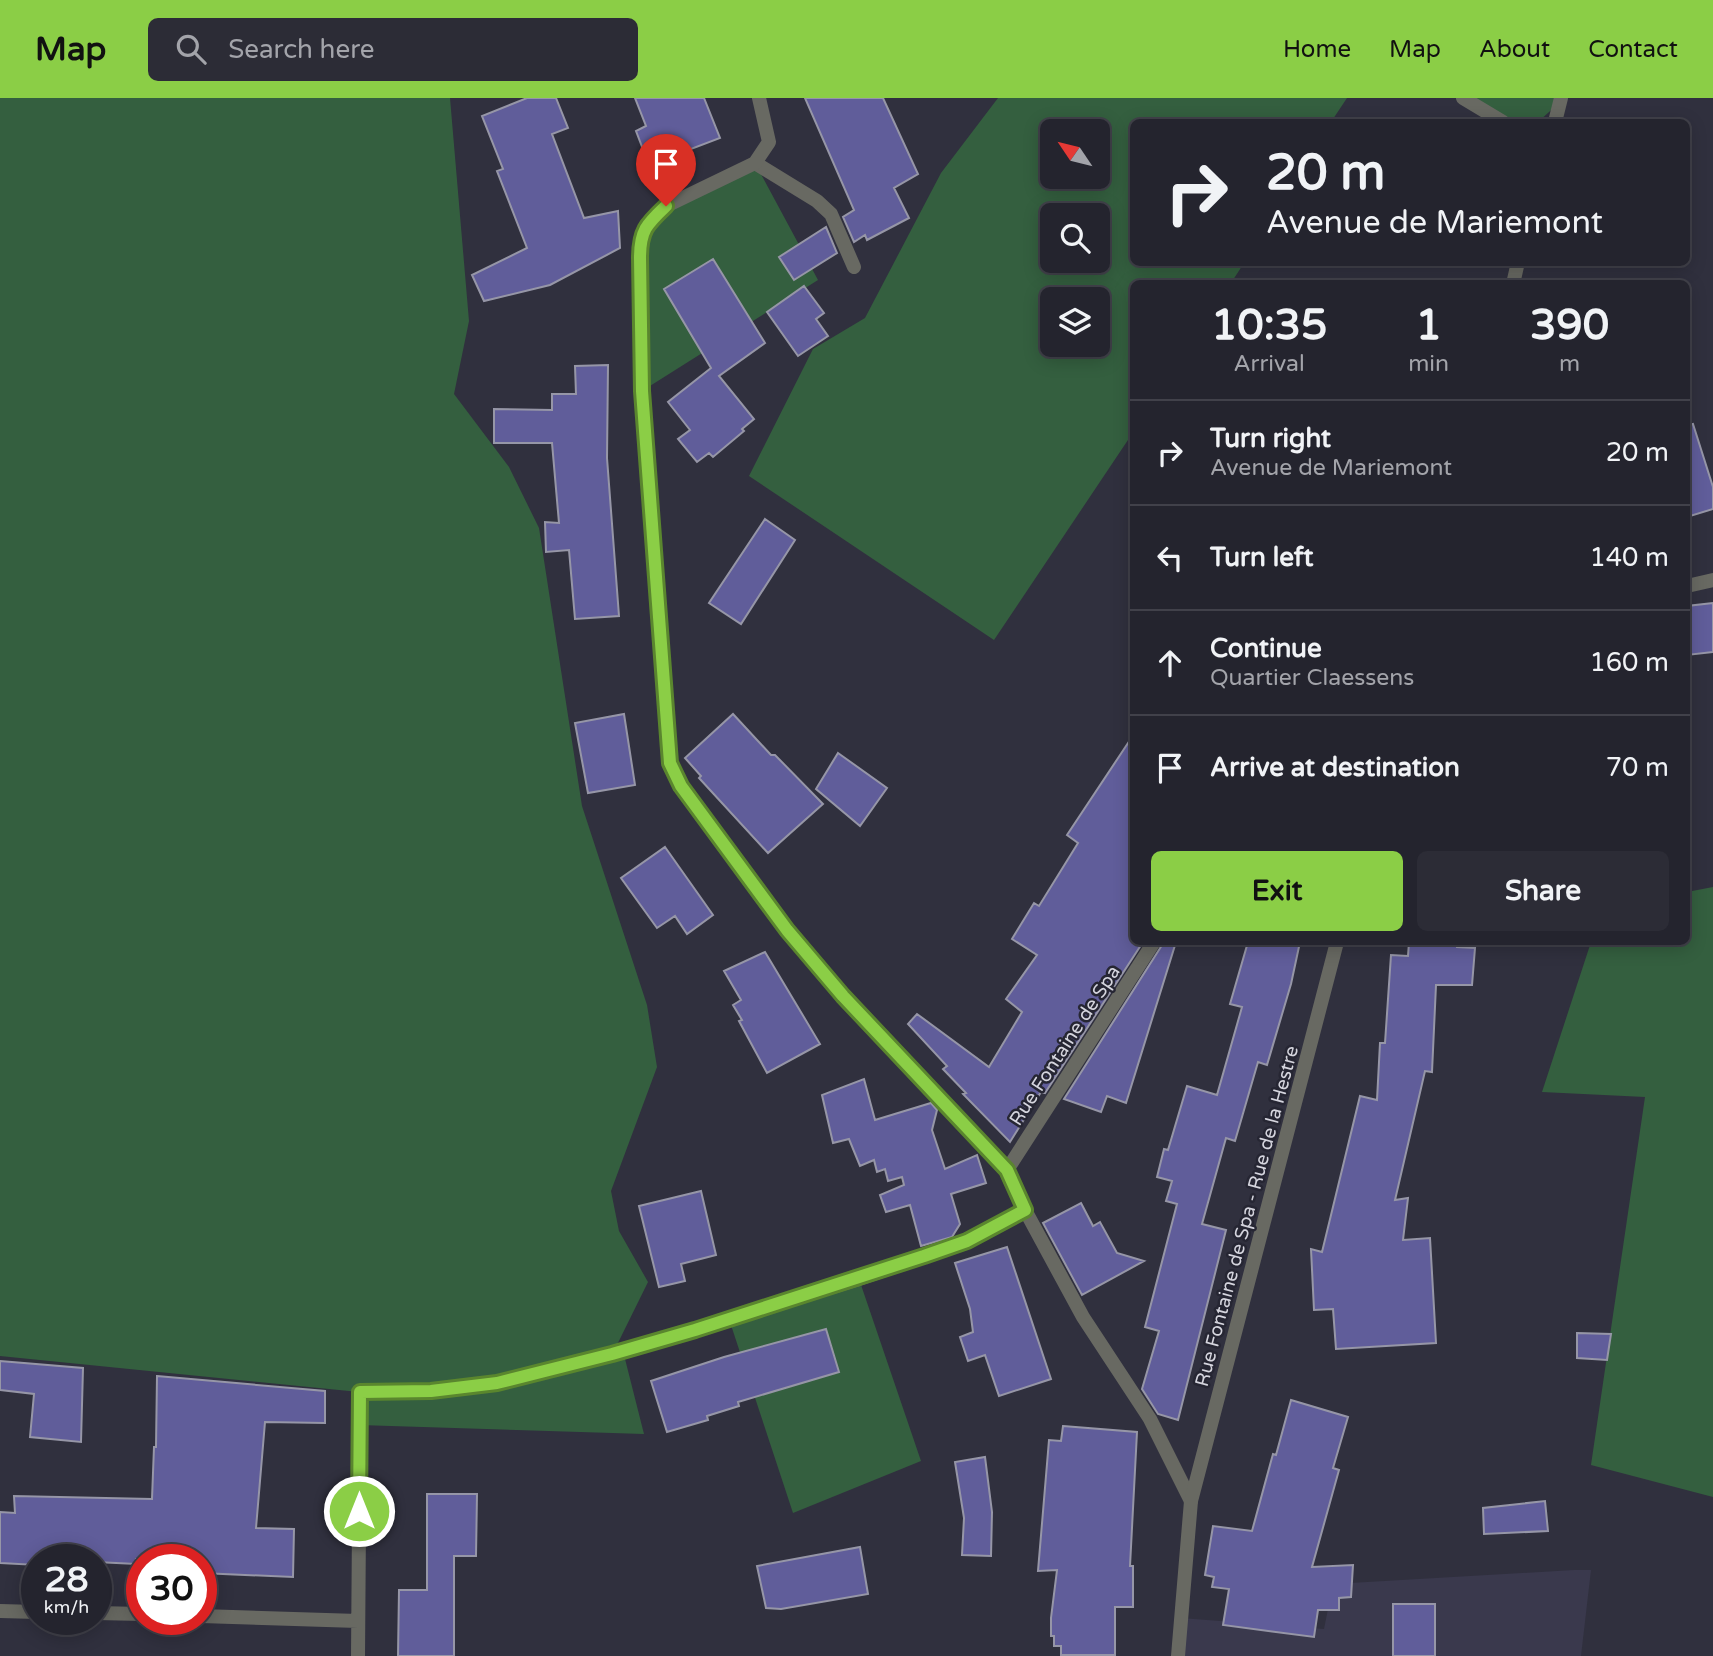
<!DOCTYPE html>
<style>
:root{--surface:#24242e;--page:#2c2c36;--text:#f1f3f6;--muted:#a3a4aa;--line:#41414a;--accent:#8bce46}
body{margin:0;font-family:"Varela Round",sans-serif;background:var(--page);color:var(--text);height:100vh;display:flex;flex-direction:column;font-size:26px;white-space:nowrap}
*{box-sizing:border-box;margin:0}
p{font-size:23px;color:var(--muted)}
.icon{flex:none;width:38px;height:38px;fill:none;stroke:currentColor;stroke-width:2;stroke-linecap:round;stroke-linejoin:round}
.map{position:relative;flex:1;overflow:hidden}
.details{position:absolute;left:1130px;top:182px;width:560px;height:665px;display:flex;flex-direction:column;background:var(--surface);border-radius:10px;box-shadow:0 4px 18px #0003,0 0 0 2px var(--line)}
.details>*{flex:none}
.hud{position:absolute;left:1130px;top:21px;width:560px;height:147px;border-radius:10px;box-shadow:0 4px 18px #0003,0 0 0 2px var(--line);background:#24242e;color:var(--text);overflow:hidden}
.needle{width:46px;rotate:305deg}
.buttons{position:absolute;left:1040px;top:21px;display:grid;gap:14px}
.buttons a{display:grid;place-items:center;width:70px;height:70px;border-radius:10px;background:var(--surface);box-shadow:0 4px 18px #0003,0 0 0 2px var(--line);font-size:35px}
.speed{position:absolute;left:21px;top:1446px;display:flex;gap:14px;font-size:35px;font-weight:700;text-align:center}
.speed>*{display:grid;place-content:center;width:91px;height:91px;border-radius:50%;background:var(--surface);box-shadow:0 4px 18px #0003,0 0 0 2px var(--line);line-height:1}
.speed small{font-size:18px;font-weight:400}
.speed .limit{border:10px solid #d22;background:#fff;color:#111}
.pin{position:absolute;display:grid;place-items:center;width:60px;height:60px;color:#fff;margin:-72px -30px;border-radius:50% 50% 50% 0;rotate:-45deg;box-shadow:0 0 7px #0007}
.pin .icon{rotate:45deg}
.me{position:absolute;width:77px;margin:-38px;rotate:0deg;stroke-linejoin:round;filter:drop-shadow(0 0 5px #0008)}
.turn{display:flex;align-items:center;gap:24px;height:147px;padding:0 21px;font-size:32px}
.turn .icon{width:91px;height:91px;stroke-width:2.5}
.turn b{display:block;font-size:49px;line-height:60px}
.eta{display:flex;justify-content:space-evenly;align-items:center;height:119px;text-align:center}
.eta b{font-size:42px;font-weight:800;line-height:49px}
.cta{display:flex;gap:14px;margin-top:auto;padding:14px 21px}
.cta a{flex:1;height:80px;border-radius:10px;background:var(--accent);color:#111;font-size:28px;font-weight:800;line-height:80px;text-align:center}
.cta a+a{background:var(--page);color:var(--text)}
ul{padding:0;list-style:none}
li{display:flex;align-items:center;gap:21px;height:105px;padding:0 21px;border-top:2px solid var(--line)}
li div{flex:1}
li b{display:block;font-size:26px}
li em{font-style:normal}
header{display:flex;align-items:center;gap:42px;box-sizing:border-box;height:98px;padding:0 35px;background:var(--accent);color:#111}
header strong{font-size:33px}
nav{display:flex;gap:38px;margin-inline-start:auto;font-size:24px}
.search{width:490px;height:63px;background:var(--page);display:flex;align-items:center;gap:18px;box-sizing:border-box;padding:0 24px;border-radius:10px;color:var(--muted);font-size:26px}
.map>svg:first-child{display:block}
</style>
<header>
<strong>Map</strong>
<div class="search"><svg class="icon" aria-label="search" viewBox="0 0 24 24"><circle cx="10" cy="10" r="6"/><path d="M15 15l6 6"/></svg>Search here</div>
<nav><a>Home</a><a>Map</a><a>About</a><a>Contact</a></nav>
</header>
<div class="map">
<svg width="1713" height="1558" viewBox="0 0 1713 1558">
<rect width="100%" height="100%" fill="#30303e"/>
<path fill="#3a394d" d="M1574 1472H1591L1581 1558H1178L1181 1520 1324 1531 1333 1486Z"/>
<path fill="#345f3f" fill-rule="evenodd" d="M0 0H450L469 223 454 296 509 369 539 430 582 708 647 907 657 969 611 1093 619 1133 648 1184 613 1255 623 1253 644 1336 359 1327V1294L0 1258Z
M998 0H1347L1331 24H1134V164L1244 165 1231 185 1134 186V333L994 542 749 378 813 251 865 220 941 75ZM1097 33V79H1052V33ZM1052 117H1097V163H1052ZM1052 201H1097V247H1052Z
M1463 0H1561L1560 4 1538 24H1503Z
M755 65 818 182 642 293 646 127Z
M1713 789V1399L1591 1367 1645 999 1542 994 1591 844H1687V794Z
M859 1181 921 1363 793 1415 729 1221Z"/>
<path fill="#605d9a" stroke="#9696a7" stroke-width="2" d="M527 0H556L568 30 552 36 584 120 618 113 620 150 550 187 484 203 472 177 527 150 497 73 503 71 482 18Z
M635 0H704L720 40 649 67 636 33 646 28Z
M805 0H883L918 76 894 90 909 120 867 142 865 137 854 144 843 119 854 112Z
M826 129 837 155 794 182 779 159Z
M713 161 765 245 719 278 754 321 742 331 744 333 713 359 709 355 697 364 678 341 690 332 668 304 711 270 664 191Z
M804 188 824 215 816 221 828 238 798 258 767 214Z
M608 267 607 360 619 518 575 521 569 452 546 454 545 424 559 425 552 345H494V311L552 312V296H576L575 268Z
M1693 326 1713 389V411L1687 419V327Z
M765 421 795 442 741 526 709 505Z
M1713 505V554L1687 557V508Z
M624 616 635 687 588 695 575 625Z
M733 616 771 657H775L823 706 768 755 699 680 701 678 685 660Z
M1134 636V844H1143L1045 995 1041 994 1010 1044 963 996 966 995 943 971 947 968 908 926 917 916 989 969 1022 914 1006 901 1037 857 1012 841 1034 805 1039 808 1078 745 1067 737Z
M838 655 887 690 860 728 816 691Z
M665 749 713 817 687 836 675 818 657 830 621 780Z
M1164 844H1176L1126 1005 1107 998 1101 1014 1064 1001Z
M1248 844H1300L1291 886 1267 967 1258 964 1235 1043 1226 1040 1202 1126 1226 1132 1178 1322 1158 1316 1142 1291 1159 1233 1145 1229 1177 1106 1166 1103 1172 1083 1157 1079 1164 1051 1168 1052 1187 988 1217 997 1242 909 1230 906Z
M1409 844H1457V849L1475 850 1472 887H1436L1432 974 1425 973 1395 1102 1408 1100 1403 1142 1430 1140 1436 1245 1336 1251 1333 1211 1314 1212 1311 1151 1322 1154 1360 998 1377 1002 1380 945H1385L1391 857 1408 858Z
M765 854 820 946 767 975 739 923 742 922 733 907 741 902 724 873Z
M864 981 875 1022 931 1005 937 1012 932 1032 945 1071 977 1057 986 1085 951 1096 960 1126 952 1139 921 1148 910 1107 886 1114 880 1097 904 1087 902 1079 888 1083 885 1071 877 1074 874 1062 860 1068 849 1041 833 1045 822 997Z
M701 1093 716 1157 681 1166 685 1183 659 1189 639 1108Z
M1081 1105 1093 1128 1100 1124 1117 1155 1144 1163 1082 1197 1043 1125Z
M1007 1149 1051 1281 999 1298 985 1257 968 1263 960 1239 973 1234 970 1211 955 1165Z
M826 1231 839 1274 738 1304 739 1308 707 1318 708 1322 667 1334 651 1283 724 1259Z
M1577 1235 1611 1236 1607 1262 1577 1260Z
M0 1263 83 1270 81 1344 30 1339 34 1296 0 1292Z
M157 1278 325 1293V1325L265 1324 256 1430 294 1431 293 1479 201 1475V1461H136V1466L96 1464V1461H37V1467L0 1465V1414L15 1415 14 1398 152 1401 154 1349H156Z
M1291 1302 1348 1319 1333 1370 1339 1372 1312 1469 1353 1467 1351 1499 1339 1500V1512H1318L1314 1539 1223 1527 1229 1491 1212 1489 1214 1479 1205 1477 1213 1428 1252 1433 1273 1356 1276 1357Z
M1063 1328 1137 1334 1130 1468H1133V1509H1115V1557H1061V1548H1054V1538H1051V1520L1057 1472 1038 1473 1049 1342 1061 1343Z
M985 1359 992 1414 991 1458 962 1457 964 1420 955 1364Z
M427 1396H477L476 1458H454V1558H398L399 1492H427Z
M1545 1403 1548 1433 1484 1436 1483 1410Z
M860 1449 868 1496 781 1511 766 1510 757 1468Z
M1393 1506H1435V1558H1393Z"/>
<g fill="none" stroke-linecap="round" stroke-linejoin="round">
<path stroke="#686962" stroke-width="14" d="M1463 0 1503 24
M755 65 817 103 831 116 854 169
M612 1256 859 1181 967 1144 1025 1112"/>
<path stroke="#686962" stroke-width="14" d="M759 0 769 44 755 65 666 108 646 127 640 142 642 293 670 665 681 688 787 832 843 898 1007 1072 1025 1112 1083 1219 1150 1321 1191 1403
M1687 488 1713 482
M1007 1072 1154 844
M0 1513 37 1514
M96 1515 142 1516
M201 1518 358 1523
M358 1558 360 1294 431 1293 497 1285 612 1256"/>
<path stroke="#686962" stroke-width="14" d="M1555 24 1561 0
M1513 186 1518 164
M1178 1558 1191 1403 1337 844"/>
</g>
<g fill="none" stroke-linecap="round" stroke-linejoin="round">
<defs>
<path id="route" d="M359 1413 360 1294 431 1293 497 1285 612 1256 695 1232 924 1158 967 1143 1025 1112 1007 1072 843 898 787 832 681 688 670 665 642 293 640 160C640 132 647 126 666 108"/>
</defs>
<use href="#route" stroke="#5a862e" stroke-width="18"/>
<use href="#route" stroke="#8bce46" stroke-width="12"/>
</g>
<g text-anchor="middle" stroke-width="5" stroke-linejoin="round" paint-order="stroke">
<g font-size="19" fill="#d5d5de" stroke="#262633">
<text transform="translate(1064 947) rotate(-57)" y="7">Rue Fontaine de Spa</text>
<text transform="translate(1246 1118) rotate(-75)" y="7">Rue Fontaine de Spa - Rue de la Hestre</text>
</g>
</g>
</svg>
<div class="buttons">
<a><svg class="needle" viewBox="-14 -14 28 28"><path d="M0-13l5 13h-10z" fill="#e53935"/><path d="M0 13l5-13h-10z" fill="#a3a4aa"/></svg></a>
<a><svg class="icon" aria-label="search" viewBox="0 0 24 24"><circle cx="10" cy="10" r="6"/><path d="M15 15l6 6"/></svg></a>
<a><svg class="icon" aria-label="layers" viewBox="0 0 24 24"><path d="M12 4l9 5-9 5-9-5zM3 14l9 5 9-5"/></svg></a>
</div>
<div class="speed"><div>28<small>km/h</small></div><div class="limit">30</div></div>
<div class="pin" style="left:666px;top:108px;background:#d93025"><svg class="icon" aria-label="arrive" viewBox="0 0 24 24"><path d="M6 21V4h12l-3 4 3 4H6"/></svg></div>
<svg class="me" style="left:359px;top:1413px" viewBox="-20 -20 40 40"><circle r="17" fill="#8bce46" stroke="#fff" stroke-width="3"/><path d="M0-11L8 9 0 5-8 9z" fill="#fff"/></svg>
<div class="hud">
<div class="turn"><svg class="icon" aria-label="right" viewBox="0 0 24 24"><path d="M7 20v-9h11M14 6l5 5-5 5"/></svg><div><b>20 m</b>Avenue de Mariemont</div></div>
</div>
<section class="details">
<div class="eta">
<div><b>10:35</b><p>Arrival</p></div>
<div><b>1</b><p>min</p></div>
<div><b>390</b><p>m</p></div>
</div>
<ul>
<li><svg class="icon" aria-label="right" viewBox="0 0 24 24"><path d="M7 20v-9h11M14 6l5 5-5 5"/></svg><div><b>Turn right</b><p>Avenue de Mariemont</p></div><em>20 m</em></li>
<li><svg class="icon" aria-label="left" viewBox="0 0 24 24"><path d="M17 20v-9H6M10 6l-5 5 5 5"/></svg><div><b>Turn left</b></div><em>140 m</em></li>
<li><svg class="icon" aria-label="ahead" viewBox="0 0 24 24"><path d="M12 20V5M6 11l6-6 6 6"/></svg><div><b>Continue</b><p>Quartier Claessens</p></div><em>160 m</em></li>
<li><svg class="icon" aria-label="arrive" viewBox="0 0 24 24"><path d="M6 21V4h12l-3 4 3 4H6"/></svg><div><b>Arrive at destination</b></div><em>70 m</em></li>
</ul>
<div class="cta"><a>Exit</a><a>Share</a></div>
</section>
</div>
